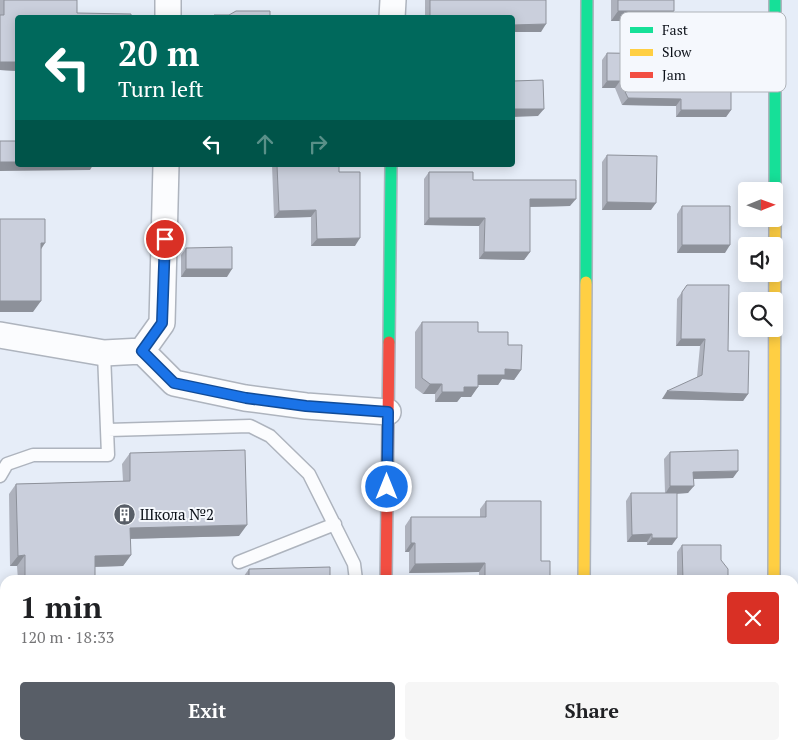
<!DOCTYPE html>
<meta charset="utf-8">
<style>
:root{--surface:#fff;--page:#f6f6f6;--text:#202124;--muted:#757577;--accent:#585e67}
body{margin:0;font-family:"PT Serif",serif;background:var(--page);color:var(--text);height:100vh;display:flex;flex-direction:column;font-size:19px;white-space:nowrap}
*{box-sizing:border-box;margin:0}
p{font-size:16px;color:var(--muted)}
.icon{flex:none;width:28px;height:28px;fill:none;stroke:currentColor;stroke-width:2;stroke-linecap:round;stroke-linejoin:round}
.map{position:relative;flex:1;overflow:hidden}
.details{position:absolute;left:0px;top:575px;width:799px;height:175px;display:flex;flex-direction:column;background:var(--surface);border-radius:15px 15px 0 0;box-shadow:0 2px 12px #0003}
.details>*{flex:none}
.top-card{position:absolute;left:15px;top:15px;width:500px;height:152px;border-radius:5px;box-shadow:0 2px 12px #0003;background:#00695c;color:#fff;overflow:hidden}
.needle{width:32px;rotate:89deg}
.controls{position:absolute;left:738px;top:182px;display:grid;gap:10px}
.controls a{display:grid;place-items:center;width:45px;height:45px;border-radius:5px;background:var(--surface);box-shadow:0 2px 12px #0003;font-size:25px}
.pin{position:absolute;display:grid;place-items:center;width:42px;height:42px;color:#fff;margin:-21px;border:2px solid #fff;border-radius:50%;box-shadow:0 1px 5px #0007}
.me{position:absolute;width:55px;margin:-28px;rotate:0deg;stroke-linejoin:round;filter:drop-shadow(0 0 4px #0008)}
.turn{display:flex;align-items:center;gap:18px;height:105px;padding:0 20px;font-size:22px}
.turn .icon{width:65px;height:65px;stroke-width:2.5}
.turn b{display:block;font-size:35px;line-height:42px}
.lanes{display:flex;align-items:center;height:48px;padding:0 20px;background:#0003;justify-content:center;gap:25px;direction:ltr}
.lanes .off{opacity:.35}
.round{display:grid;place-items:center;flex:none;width:52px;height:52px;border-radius:5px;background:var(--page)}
.head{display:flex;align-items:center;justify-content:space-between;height:85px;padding:0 20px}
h1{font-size:30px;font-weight:700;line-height:38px}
.action{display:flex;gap:10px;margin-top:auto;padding:10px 20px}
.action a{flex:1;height:58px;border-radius:5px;background:var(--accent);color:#fff;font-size:20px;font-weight:700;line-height:58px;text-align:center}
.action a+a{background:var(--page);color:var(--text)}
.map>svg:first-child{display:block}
</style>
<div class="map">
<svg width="798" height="750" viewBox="0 0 798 750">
<rect width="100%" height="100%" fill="#e6edf8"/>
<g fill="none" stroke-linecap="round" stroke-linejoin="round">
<defs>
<path id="lane" d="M108 430 250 426 270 436 309 474 354 564 356 580
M0 476 7 464 33 455H108L104 353
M239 562 335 524
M355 750V745"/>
<path id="street" d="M168 18V0
M392 18 393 0
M0 335 104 353 142 351 162 323 166 165
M142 351 174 383 245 398 306 406 388 412
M385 750V745
M583 750V745
M773 750V745"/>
<path id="fast" d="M775 221V0
M586 282 587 0
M389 342 391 165"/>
<path id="slow" d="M584 580 586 282
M774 580 775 221"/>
<path id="jam" d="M386 580 389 342"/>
</defs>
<use href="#lane" stroke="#aeb4be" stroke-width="15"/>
<use href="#street" stroke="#aeb4be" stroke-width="28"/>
<use href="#fast" stroke="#aeb4be" stroke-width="14"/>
<use href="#slow" stroke="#aeb4be" stroke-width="14"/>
<use href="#jam" stroke="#aeb4be" stroke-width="14"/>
<use href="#lane" stroke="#fbfcfe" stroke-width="12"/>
<use href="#street" stroke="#fbfcfe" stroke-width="25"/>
<use href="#fast" stroke="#16e098" stroke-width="11"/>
<use href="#slow" stroke="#ffcf43" stroke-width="11"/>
<use href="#jam" stroke="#f24e42" stroke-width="11"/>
</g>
<path fill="#aeb2bd" d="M0 0H77L18 18V71L0 70Z
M425 0H546L541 32H512V18H425Z
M611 0H674L667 21H611Z
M669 24 727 58 731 110 726 117H676V106L622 105 615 88H602V60L607 53 665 54 664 31Z
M607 155 651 210H602V162Z
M272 165H339V172L355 246H311V217L274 218Z
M429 172 473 180 570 206 530 207V252L524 260 479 259V226L424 225V179Z
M682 206 725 253H677V214Z
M186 248 227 277H181V255Z
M687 285 728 351 748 394 743 401 662 399 697 377 700 346H676L677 299Z
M422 322 478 332 508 345 521 370 514 380 502 379 498 385H478L471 397H461L457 402H435V394H423L415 388V332Z
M670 452 733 478 693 479 688 493 677 494 672 545H647V542H627L626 501 631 493H665L664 459Z
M130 453 239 536 130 539 131 555 123 566 95 567V580H18L17 566H10L9 494 16 484 123 481 122 464Z
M486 501 541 561 550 580H479V572L409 573V552H405V526L411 517H480V509Z
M682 545 721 560 728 580H677V552Z
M249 569 330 580H241Z
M41 745H117V750H41Z
M120 745H272V750H125Z
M515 745H570V750H515Z
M705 745H752V750H702Z"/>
<path fill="#8d919a" d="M618 11H674L667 21H611Z
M546 24 541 32H512V25Z
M0 62H18V71L0 70Z
M607 81H620L615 88H602Z
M628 98 681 99 676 106 622 105Z
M512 109H544L538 116 512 117Z
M681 110H731L726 117H676Z
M0 162H18V165H93L90 170 0 171Z
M530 199H576L570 206 525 207Z
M607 202 656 203 651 210H602Z
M316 210 311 217 274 218 279 211Z
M429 218H485L479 226 424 225Z
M360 238 355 246H311L317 239Z
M41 243H45L38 254Z
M682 245H730L725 253H677Z
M484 252H530L524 260 479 259Z
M186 269H232L227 277H181Z
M0 301H41L33 312H0Z
M681 339H705L700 346H676Z
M505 369 521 370 514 380 502 379 498 385H471L478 375Z
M430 384H442L435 394H423Z
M464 387H478L471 397H461L457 402H435L442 392Z
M667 391 748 394 743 401 662 399Z
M738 471 733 478 688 479 693 472Z
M670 486H694L688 493 665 494Z
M247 525 239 536 122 539 130 528Z
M652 534 647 542H627L632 535Z
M652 538H677L672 545H647Z
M411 543H415L409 552H405Z
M25 555 17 566H10L18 556Z
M131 555 123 566 88 567 95 556Z
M485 563 479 572 409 573 415 564Z
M5 716V727H0V717Z"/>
<path fill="#cacfdc" stroke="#8d919a" d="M4 0H77V13L131 14V18H18V62H0V15H4Z
M430 0H546V24L512 25V18H430Z
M618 0H674V11H618Z
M236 11H270V18H214V15H229Z
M726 23 727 58H731V110H681V99L628 98 620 81H607V53L670 54 669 24Z
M543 80 544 109H512L513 81Z
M0 141H18V162H0Z
M607 155 657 156 656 203 607 202Z
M277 165H339V172H360V238L317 239 316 210 279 211Z
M429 172H473V180H576V199H530V252H484L485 218H429Z
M682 206H730V245H682Z
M0 219H45V243H41V301H0Z
M232 247V269H186V248Z
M687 285H729L728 351H749L748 394 667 391 702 375 705 339H681L682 292Z
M422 322H478V332H508V345H522L521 370 505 369V375H478V387H464V392H442V384H430L422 378Z
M245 450 247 525 130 528 131 555 95 556V580H25V555L18 556 16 484 130 481V453Z
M738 450V471L693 472 694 486H670V452Z
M631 493H677V538H652V534L632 535Z
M486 501H541V561H550V580H485V563L415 564V543H411V517H486Z
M682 545H721V560L728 569V580H683Z
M330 567V580H249V569Z
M0 643H5V716L0 717Z
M49 745H117V750H49Z
M137 745H272V750H141Z
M520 745H570V750H520Z
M708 745H752V750H708Z"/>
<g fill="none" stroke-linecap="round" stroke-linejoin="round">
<defs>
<path id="route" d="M165 239 162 323 142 351 174 383 246 398 306 406 388 412 387 487"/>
</defs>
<use href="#route" stroke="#114b97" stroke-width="12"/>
<use href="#route" stroke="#1a73e8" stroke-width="9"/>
</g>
<defs>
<symbol id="building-disc" viewBox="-11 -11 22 22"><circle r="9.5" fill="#585e67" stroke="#f5f8fd"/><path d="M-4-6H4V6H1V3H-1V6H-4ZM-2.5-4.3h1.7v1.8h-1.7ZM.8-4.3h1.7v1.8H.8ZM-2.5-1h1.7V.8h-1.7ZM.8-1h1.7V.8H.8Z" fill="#fff"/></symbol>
</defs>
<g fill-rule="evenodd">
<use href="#building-disc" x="112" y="502" width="25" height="25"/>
</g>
<g text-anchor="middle" stroke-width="4" stroke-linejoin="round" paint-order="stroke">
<g font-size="15" fill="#0c1119" stroke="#f5f8fd" text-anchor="start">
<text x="140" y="520">Школа №2</text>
</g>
</g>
<rect x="620" y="12" width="166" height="80" rx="8" fill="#f5f8fd" stroke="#afb3b9" stroke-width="1"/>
<rect x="630" y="27" width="23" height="6" fill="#16e098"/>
<rect x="630" y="49" width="23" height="7" fill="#ffcf43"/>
<rect x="630" y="72" width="23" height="6" fill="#f24e42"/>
<g font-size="14" fill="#0c1119">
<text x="662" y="35">Fast</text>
<text x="662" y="57">Slow</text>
<text x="662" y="80">Jam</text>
</g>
</svg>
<div class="controls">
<a><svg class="needle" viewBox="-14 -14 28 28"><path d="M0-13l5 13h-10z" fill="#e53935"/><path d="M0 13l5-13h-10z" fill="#757577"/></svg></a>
<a><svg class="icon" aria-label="sound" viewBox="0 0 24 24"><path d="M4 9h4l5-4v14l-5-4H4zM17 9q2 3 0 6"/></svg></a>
<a><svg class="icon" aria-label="search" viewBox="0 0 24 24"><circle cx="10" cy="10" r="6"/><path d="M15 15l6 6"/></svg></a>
</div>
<div class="pin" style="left:165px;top:239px;background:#d93025"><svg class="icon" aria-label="arrive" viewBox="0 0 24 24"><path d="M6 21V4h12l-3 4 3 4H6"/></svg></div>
<svg class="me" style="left:387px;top:487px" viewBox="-20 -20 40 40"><circle r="17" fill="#1a73e8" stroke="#fff" stroke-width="3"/><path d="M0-11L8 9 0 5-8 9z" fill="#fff"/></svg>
<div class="top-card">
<div class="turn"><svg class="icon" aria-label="left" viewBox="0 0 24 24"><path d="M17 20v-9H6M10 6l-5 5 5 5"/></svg><div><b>20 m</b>Turn left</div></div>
<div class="lanes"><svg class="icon" aria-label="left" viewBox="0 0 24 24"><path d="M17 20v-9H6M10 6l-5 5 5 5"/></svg><svg class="icon off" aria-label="ahead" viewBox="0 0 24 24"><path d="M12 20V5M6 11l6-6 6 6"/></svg><svg class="icon off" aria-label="right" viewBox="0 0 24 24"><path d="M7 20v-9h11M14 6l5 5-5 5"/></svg></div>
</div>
<section class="details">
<div class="head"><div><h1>1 min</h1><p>120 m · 18:33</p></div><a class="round" style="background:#d93025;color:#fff"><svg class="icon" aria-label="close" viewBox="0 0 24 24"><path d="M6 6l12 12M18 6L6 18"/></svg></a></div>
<div class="action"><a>Exit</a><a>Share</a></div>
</section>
</div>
